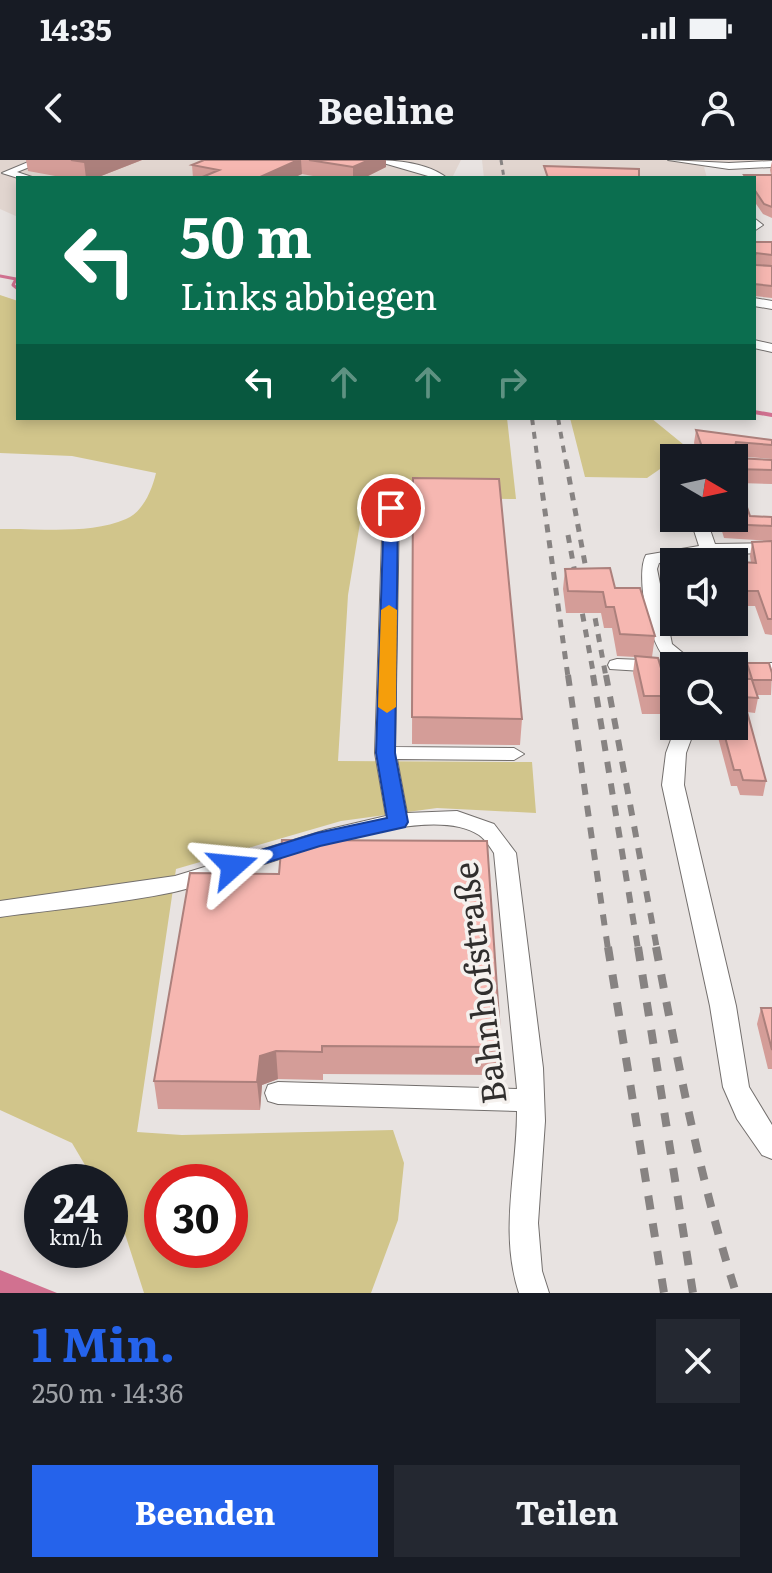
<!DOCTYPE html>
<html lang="de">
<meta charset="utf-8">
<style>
:root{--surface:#171b24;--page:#242831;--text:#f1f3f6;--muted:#9ea1a6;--accent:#2563eb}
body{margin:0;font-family:Literata,serif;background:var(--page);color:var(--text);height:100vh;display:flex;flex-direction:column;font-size:30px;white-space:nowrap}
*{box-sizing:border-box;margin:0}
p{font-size:26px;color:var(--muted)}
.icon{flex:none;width:44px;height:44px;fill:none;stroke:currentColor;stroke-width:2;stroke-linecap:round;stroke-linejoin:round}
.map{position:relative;height:1133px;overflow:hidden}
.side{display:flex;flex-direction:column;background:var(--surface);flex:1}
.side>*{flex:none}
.banner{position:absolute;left:16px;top:16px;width:740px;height:244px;border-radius:0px;box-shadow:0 4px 12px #0003;background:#0b6e4f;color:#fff;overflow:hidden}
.needle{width:52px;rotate:99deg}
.buttons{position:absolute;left:660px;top:284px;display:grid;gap:16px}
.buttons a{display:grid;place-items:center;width:88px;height:88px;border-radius:0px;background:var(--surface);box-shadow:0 4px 12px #0003;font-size:40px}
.speed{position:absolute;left:24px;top:1004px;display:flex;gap:16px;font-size:40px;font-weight:700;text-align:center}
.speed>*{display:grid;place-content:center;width:104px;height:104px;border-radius:50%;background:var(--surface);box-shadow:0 4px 12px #0003;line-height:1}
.speed small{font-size:20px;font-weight:400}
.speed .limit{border:12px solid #d22;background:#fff;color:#111}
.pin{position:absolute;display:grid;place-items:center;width:68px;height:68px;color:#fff;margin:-34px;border:4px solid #fff;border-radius:50%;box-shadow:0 2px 8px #0007}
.me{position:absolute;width:88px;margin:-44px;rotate:72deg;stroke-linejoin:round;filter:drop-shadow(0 0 6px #0008)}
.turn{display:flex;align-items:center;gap:28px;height:168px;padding:0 32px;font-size:36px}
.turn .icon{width:104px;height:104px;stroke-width:2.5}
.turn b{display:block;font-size:56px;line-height:68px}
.lanes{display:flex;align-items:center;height:76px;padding:0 32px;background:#0003;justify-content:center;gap:40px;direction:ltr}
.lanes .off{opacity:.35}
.round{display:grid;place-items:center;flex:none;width:84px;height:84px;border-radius:0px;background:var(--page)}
.headline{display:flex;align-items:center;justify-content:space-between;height:136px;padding:0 32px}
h1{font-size:48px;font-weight:700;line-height:60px;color:var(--accent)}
.cta{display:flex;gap:16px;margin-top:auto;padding:16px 32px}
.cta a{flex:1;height:92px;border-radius:0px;background:var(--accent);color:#fff;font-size:32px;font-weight:700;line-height:92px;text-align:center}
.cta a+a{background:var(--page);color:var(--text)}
.status{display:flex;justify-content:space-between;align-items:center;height:56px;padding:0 40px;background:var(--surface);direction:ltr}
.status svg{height:22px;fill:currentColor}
header{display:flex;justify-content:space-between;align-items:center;height:104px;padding:0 32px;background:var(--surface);font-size:36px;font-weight:700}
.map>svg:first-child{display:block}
</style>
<div class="status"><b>14:35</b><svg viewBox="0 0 49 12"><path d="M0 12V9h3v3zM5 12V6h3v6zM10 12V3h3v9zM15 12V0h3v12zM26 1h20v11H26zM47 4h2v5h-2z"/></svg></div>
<header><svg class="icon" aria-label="back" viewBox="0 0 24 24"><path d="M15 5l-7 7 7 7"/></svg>Beeline<svg class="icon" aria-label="person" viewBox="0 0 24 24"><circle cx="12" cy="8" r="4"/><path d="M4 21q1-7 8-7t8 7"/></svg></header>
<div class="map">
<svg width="772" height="1133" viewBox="0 0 772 1133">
<rect width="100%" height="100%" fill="#e8e3e1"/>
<path fill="#e1d5cf" d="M0 0H461L452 18H18V57L0 49Z
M482 0H772L704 7 707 18H484Z"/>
<path fill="#d1c58b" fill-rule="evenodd" d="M0 135 18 141V258H507L516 339 388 337 364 339 348 435 338 601 532 602 536 653 437 648 341 661 176 709 137 972 182 975 393 970 404 1003 398 1060 371 1133H144L125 1074 110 1048V1022H95L72 983 0 950V369C39 368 89 375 126 359 143 352 152 330 156 313L72 296 0 293ZM162 1022H230V1090H162Z
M570 258H651L689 289 647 318 585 317Z"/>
<path fill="#d17190" d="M0 1110 57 1133H0Z"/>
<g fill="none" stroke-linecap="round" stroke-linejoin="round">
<path stroke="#d17190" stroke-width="3" d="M0 116 16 119 13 125 18 129"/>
<path stroke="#d17190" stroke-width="4" d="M754 252 772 255"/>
<defs>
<path id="minor" d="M33 0H47L17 12 35 18H18L2 13Z
M373 0C397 0 428 3 447 18H435Z
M668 0 729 3 772 1V7L729 9Z
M754 58 763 65 754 71Z
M754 138 772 141V149L754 146Z
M754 180 772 184V192L754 188Z
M391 343 399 348 395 587 514 588 524 594 514 600 397 599 407 653 457 651 494 664 516 693 543 908 545 961 538 1063 542 1111 549 1133H519C499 1072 517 1013 517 951L278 944 268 941 265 933 268 925 278 922 517 929 494 693C490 687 485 679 479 675 420 636 243 717 174 732 117 744 58 749 0 757V741L175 716 326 670 386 656 375 593 383 348Z
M690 358H706L715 384 772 383V393L708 394 659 403 657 409 672 484 699 506H674V513L610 509 608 505 610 501 617 499 669 501C649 489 635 414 646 395L699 386Z
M734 503H772V515H734V506H727Z
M676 566H696L686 593 684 625 736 846 749 927 772 965V999L762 995 737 959 723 927 710 846 662 625 666 593Z"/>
</defs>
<use href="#minor" stroke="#736f6d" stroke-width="2"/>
<use href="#minor" fill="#fff" fill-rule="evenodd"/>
<path stroke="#878382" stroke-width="3" stroke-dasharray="5 5" stroke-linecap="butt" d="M501 0 504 18"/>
<path stroke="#878382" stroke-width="4" stroke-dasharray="7 7" stroke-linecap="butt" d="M532 258 538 303
M558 258 566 303"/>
<path stroke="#878382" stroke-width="5" stroke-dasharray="8 8" stroke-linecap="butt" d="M538 301 568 517
M566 301 606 517
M568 375 594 517"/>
<path stroke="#878382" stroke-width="6" stroke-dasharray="11 11" stroke-linecap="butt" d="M568 515 608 789
M593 515 638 789
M606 515 657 789"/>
<path stroke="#878382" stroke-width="8" stroke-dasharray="14 14" stroke-linecap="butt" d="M608 787 664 1133
M638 787 693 1133
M656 787C678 904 700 1020 736 1133"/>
</g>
<path fill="#d49d98" d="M26 0H142L96 18H66L28 11Z
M204 0H386V7L364 18H324L302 14 293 18H193L192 5Z
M772 1V58L763 54 754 41V18H744V15H771L770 10Z
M754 82H772V106L755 104 772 106V138L754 136Z
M696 270 772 280V299L734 296 736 298 772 300V324L739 323 750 356 772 357V381L724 378 718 358H734V298H699L694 283Z
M413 318 522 559 520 585 412 584Z
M772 381V475L765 474 755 446H743L741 442H737L734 428 735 407 751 403 750 396 752 382Z
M565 409 615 428 655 476 652 497 661 508 672 536 669 554H642L633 513 635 497 617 496 612 468H604L601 453H566L563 429Z
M747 503 772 513 771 535H757L758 538 755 553 747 552 766 621 763 636 740 635 737 626H731L715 566H734Z
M190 713 501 887 499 915 323 914V920L278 919 262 925 260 950 158 949 154 921Z
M761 848H772V909H768L757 864Z"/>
<path fill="#ac807c" d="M91 0H142L96 18H86L84 2Z
M298 0H301L302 14 293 18H258Z
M369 0H386V7L364 18H353V7Z
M276 891 278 919 262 925 260 950 257 922 260 896Z"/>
<path fill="#f6b7b1" stroke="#ac807c" stroke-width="2" d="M71 0H91L84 2Z
M204 0H298L258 18H200L219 10 192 5Z
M309 0H369L353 7Z
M544 6 639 9V18H660H548Z
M744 15H772V47L764 44 754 29V18H746Z
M754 82H772V95L756 93 754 98Z
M754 103 756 105 772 106V126L754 124Z
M696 270 772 280V285L736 282 733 295 736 298 772 300V310L734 309 750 356 772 357V366L727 364 725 358H734V298H706Z
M413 318 499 319 522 559 412 557Z
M772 381V459H768L758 431H745L744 427H740L735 407 742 402 756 403 752 382Z
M610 408 615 428H640L655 476 620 474 614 447H606L603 432 568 431 565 409Z
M635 496 658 498 661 508H665L672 536H644Z
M747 503H769L772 513V520H752L758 538 743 537 766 621 743 620 740 610H734L722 566H734V519H752Z
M282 680 487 681 501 887 322 886V892L276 891 260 896 257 922 154 921 190 713 279 714Z
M761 848H772V890Z"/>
<path fill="#2563eb" stroke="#184099" stroke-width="2" d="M391 344 398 348 395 593 408 662 405 667 320 686 233 713 226 711 223 706 226 701 317 673 387 658 376 593 384 348Z"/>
<path fill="#f59e0b" d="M389 445 397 450 396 547 387 553 378 547 381 450Z"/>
<g text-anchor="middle" stroke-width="7" stroke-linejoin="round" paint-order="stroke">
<g font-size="34" fill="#302e2d" stroke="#f5f1ee">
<text transform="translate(480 823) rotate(-97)" y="12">Bahnhofstraße</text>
</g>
</g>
</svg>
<div class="buttons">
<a><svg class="needle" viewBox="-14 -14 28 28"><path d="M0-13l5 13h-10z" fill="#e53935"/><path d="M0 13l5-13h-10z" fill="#9ea1a6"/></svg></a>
<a><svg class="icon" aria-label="sound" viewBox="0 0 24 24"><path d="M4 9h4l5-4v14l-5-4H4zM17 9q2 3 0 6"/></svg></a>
<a><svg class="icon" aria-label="search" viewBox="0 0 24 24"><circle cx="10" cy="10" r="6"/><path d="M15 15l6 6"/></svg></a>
</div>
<div class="speed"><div>24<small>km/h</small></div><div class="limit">30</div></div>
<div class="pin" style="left:391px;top:348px;background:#d93025"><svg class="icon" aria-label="arrive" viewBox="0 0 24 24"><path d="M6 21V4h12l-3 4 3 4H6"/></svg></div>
<svg class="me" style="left:233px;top:706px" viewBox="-20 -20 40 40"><path d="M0-17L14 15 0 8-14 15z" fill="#2563eb" stroke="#fff" stroke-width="4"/></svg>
<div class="banner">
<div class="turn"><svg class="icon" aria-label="left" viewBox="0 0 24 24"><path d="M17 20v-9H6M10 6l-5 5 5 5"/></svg><div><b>50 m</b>Links abbiegen</div></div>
<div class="lanes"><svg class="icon" aria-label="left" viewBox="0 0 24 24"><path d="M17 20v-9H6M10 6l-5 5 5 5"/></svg><svg class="icon off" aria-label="ahead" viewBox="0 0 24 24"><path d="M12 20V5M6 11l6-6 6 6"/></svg><svg class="icon off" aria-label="ahead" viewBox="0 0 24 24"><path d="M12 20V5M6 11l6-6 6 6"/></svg><svg class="icon off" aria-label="right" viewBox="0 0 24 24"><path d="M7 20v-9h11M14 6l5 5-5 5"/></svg></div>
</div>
</div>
<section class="side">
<div class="headline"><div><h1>1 Min.</h1><p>250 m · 14:36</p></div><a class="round"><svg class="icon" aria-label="close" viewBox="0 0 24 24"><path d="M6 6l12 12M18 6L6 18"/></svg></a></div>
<div class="cta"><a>Beenden</a><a>Teilen</a></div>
</section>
